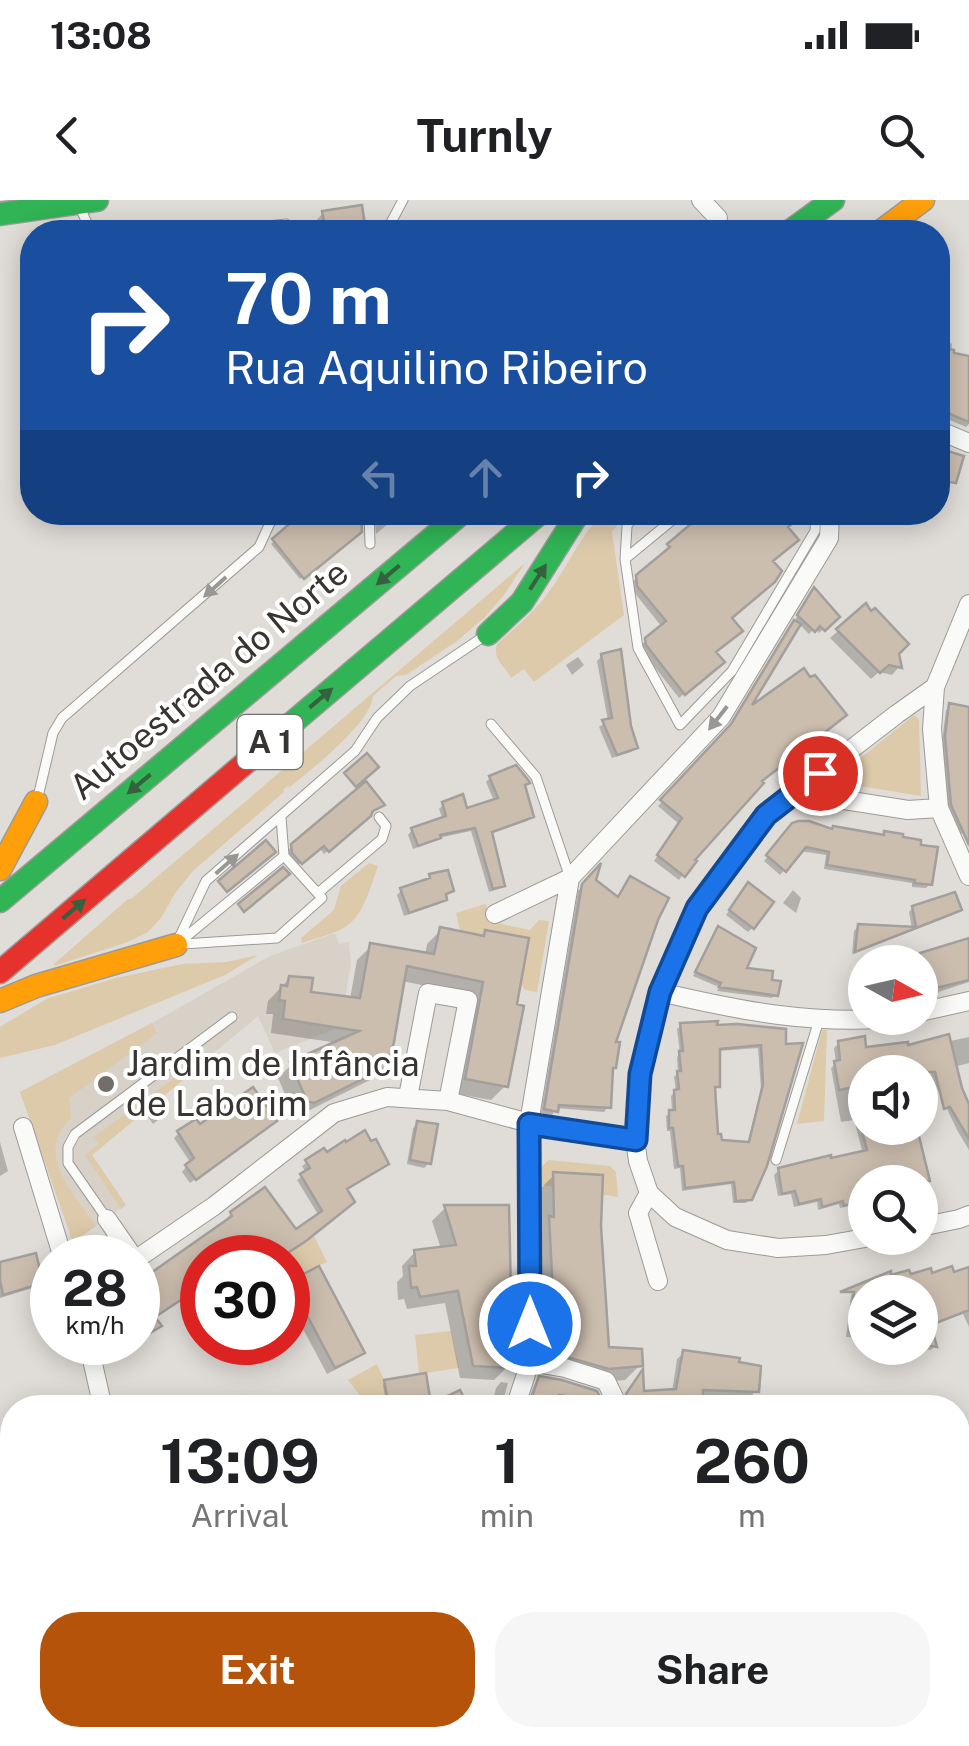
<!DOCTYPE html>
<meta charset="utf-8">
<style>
:root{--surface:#fff;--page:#f6f6f6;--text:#202124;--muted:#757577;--accent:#b45309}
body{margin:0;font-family:"Public Sans",sans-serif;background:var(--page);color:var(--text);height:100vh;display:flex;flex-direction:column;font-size:38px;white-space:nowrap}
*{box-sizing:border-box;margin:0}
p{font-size:32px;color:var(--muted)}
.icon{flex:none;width:55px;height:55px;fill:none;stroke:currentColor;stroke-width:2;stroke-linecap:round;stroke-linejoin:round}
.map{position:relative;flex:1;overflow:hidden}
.drawer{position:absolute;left:0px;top:1195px;width:970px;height:352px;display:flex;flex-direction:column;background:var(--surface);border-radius:40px 40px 0 0;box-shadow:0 5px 25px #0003}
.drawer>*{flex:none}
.hud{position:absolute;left:20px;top:20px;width:930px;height:305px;border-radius:40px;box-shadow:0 5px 25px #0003;background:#1a4fa0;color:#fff;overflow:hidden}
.needle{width:65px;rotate:98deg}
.tools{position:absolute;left:848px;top:745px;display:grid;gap:20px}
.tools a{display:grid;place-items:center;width:90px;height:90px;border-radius:50%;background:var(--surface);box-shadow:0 5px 25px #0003;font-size:50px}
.speed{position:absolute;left:30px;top:1035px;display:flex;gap:20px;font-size:50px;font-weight:700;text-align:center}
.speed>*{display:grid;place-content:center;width:130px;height:130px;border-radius:50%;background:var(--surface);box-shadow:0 5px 25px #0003;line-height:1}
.speed small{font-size:25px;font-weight:400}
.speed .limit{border:15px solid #d22;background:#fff;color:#111}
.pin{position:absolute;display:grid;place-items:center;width:85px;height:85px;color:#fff;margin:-42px;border:5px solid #fff;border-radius:50%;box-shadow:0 2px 10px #0007}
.me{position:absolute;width:110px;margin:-55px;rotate:0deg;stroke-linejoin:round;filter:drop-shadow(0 0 8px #0008)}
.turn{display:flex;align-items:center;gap:35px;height:210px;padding:0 40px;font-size:45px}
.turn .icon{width:130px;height:130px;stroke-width:2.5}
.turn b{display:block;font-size:70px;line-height:85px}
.lanes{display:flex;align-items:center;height:95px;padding:0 40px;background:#0003;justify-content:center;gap:50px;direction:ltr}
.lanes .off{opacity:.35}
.eta{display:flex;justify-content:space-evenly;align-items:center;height:170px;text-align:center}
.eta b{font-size:60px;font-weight:700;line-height:70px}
.primary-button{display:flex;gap:20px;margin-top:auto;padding:20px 40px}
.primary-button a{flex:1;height:115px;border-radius:40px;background:var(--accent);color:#fff;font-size:40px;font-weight:700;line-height:115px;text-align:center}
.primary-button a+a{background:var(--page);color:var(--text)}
.status{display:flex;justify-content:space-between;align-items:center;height:70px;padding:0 50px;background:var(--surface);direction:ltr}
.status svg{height:28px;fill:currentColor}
header{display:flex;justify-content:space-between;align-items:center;height:130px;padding:0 40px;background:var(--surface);font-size:45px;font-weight:700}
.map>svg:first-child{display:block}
</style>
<div class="status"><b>13:08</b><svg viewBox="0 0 49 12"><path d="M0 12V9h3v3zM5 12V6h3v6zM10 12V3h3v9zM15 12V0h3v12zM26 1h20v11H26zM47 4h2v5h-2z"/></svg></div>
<header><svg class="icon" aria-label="back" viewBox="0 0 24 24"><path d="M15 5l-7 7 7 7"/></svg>Turnly<svg class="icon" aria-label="search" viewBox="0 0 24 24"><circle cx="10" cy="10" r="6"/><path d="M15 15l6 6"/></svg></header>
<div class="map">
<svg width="969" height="1546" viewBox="0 0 969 1546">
<rect width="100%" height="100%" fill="#e0ddd8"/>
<path fill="#d8d1c7" d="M335 733 339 744 349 742 351 764 340 827 275 853 258 816 92 955 126 1005 73 1042 20 892 152 823 270 756Z"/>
<path fill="#ddcaab" d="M603 313H627L612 332 624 415 534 482 524 469 511 478C505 465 492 460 497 444 517 426 538 409 553 386 570 361 582 334 603 313Z
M525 363 504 395 484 418 457 441 406 475 396 476 373 496C371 523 312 569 290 587L288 586 283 590 284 592 193 671 176 692 161 718 148 732 128 742 54 766V764L128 699H131Z
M914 515 919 519 921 596 859 586 857 561Z
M369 663 378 666C371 685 365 712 348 725 336 734 316 738 302 743L301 738 334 710 341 686Z
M485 704 493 722 530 730 539 720 549 721 537 792 525 790 521 784 529 738 486 730 484 736 460 731 456 713Z
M258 755 225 775 55 845 0 858V827L46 799 116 778 182 764 227 762Z
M152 823 157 833 69 898 71 919C33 953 74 994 96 1026L73 1042 20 892Z
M822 830H827L824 921 797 924Z
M184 871 188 876 92 955 126 1005 121 1009 85 955 99 944 94 937Z
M549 960 610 966 616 972 618 997 542 985V966Z
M313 1034 327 1062 303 1073 308 1085 295 1092 288 1078V1058H280Z
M451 1131 459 1168 419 1174 415 1135Z
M377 1164 384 1180 388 1200H393L398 1207H369L348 1180Z"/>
<path fill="#0003" fill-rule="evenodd" d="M359 8 364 32H314L313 24 323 13Z
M938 135 952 144 951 156 969 158V224L966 227 938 215Z
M306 312 359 331 300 379 271 344Z
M374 312H402L376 334Z
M785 327 729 418 713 452 717 467 679 498 642 451 641 445 662 427 633 391 632 382 667 353 665 350 669 345Z
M810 394 837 417 819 433 815 428 809 434 798 423 744 514 759 582 692 661 679 680 654 661 679 624 658 606 727 532 796 421 795 420Z
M838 431 896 453 899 467 892 475 879 472 871 479 830 438Z
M602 456 636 547 631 552 612 558 599 527 608 521 597 461Z
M578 457 584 465 572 475 566 465Z
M950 506 969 510V647L963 633 959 634 948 609 942 541 946 510Z
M490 578 523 586 531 616 527 621 490 634 503 685 498 689 489 692 471 631 438 638 434 641 413 649 408 635 412 630 443 620 439 609 443 605 465 610 494 601 486 582Z
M370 613 324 654 319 647 297 666 289 657 288 650 293 646Z
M788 631H831L881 637 885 633 930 684 926 688 912 687V683L824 669 826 655 800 651 780 675 764 661Z
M595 672 593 681 617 700 608 907 604 912 556 908 552 915 541 913 578 691Z
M430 677 451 690 439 704 404 716 397 695 401 691 425 682Z
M743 690 753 727 748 732 726 715Z
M793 690 801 698 796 713 783 703Z
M913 708 959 709 955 714 852 754 854 731 859 726 912 729 909 712Z
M718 729 743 770 769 782 776 794 772 798 717 791 719 787 693 776Z
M441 730 481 738 486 732 505 886 491 900 452 893 471 795 402 781 384 865 370 880 298 916 294 915 278 878 292 864 338 843 271 833 273 814H266L268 801 290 778 308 794 350 799 357 760 371 746 425 755 427 744Z
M967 742 969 745V782L920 798V762H898Z
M865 772V803L853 802 855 780Z
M681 826 784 831 750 998 746 1003H733L731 984 682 991 680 968 674 969 670 931H667L666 916 672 912 671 896 676 891 674 877 678 873 677 857 680 854 677 829ZM758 848 761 889 747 944 719 942 716 937 713 891 718 886V851Z
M969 837V863L954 867 969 910V950L957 930 918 848Z
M839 843 864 850 902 845 910 872H865V928H915L928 980 920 985V982H865V1005L856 1007 855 1004 840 1008 839 1004 818 1010 817 1002 794 1007 791 994 778 996 774 975 779 970 863 954 854 920 841 922 831 868 836 863 834 848Z
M159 903 167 913 153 924 146 914Z
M418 923 429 963 424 968 407 964 413 928Z
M269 925 190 983 182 972 190 962 174 938 179 933 199 928Z
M0 942 8 971 0 976Z
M370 944 386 964 345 990 298 1045 202 1058V1084L153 1118 154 1130 138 1140V1127L146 1120 138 1108V1085L229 1021 227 1018 231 1014 296 1033 319 1016 297 980 306 973 302 966 323 951 326 955Z
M554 975 598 1026 607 1149 640 1165 625 1180 592 1183 542 1168 535 1033 540 1028 539 990Z
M445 1008 509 1139 505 1144 507 1167 494 1180 460 1178 445 1103 407 1109 404 1099 398 1100 397 1082 403 1076 402 1066 415 1052 441 1049 432 1021Z
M0 1065 40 1083 36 1087 0 1098Z
M318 1069 362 1153 354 1160 327 1174 294 1112 288 1115V1084Z
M969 1070V1127L963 1114 929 1126 935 1146 931 1150 914 1148H920V1092H865V1096L862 1088 889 1079 952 1075Z
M856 1090 862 1116 865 1117V1128L862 1129V1134L858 1138 846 1137 851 1095Z
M684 1153 756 1191 750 1197 701 1196V1208H623L621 1202 637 1178 642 1194 672 1192 677 1159Z
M539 1179 595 1193 603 1208H526L534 1185Z
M386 1182 424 1199 386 1202 383 1185Z
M501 1182 508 1183 501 1208H491L496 1188Z
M71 1535H128L127 1546H72Z
M162 1535H195L199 1539 214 1543 218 1540 222 1546H158Z
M325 1535H372L356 1546H334Z"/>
<path fill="#ccbeaf" stroke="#a29f9c" stroke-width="2.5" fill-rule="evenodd" d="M362 5 366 32H326L322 11Z
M940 147 954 150V153L969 156V222L938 209V150L940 151Z
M938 248 964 256 956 283 949 282 938 299Z
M303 312H361L362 332 304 379 272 339Z
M705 312H806L788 327 799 340 773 361 782 371 775 382 732 418 743 431 716 452 725 462 685 495 646 445 645 438 666 421 637 386 636 375 670 347 667 344Z
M814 387 840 417 825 431 820 426 815 432 797 415Z
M866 403 871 411 875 408 909 444 899 454 902 468 889 465 880 473 836 429Z
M794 420 801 424 752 505 804 468 810 477 815 475 847 515 762 581 764 583 695 660 697 661 685 677 657 655 682 618 660 600 731 524Z
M621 449 631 526 638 548 617 555 602 520 612 518 601 454Z
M949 503 969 507V645L951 605 945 536Z
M367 553 379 567 356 587 344 573Z
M516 565 529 581 530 583 525 585 534 617 492 632 505 686 493 689 475 628 440 635 441 638 418 646 411 628 446 616 442 602 463 594 467 608 498 598 489 576Z
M366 581 385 605 373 611 371 616 329 652 324 646 302 664 292 653 291 644Z
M798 621H809L832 629 833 626 884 635V631L903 634V637L921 640V645L938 647 932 685 914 683 915 680 827 665 829 652 806 647 786 672 766 655 792 623Z
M266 640 276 652 227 692 218 681Z
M601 663 596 680 618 697 630 676 669 698 658 720 616 842H620L616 868H613L611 908 559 905 558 912 544 909 582 684Z
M283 667 290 674 244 712 238 704Z
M448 670 454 691 446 694 447 700 409 713 400 688 430 678 429 674Z
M748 682 774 702 754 729 729 710Z
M955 692 962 710 855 752 858 724 916 727 912 706Z
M718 726 756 748 747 768 773 771 772 780 781 781 778 796 719 787 721 783 695 772Z
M440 727 484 736 485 730 529 738 517 804 524 806 508 887 465 879 483 782 407 766 394 842 387 867 314 903 307 901 290 862 359 831 283 819 285 801 279 800 281 785 287 786 289 776 313 778 311 792 360 798 370 743 434 754Z
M969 738V780L936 788 937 792 920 794V753Z
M718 821 717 825 737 824 786 829V844L803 843 767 966 752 1000 736 1001 734 982 685 988 683 966H678L673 928H669V910H675L674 890 679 889 677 871H681L679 851H683L680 823ZM761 845 763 884 749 942 722 940 721 934H718L715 887H720V849Z
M949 834 962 888 969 904V939L950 907 944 909 935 872H865V885L839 890 834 861 840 860 838 841 865 836 866 847 908 842V845Z
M253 887 277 921 196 980 185 965 194 958 177 931 196 919 200 924Z
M417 921 438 924 431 964 410 960Z
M861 928H917L930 981 865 982V1000L844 1006 843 1001 822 1007 821 999 799 1004 795 991 782 994 778 968 831 955V958L867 950Z
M365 930 371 941 376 939 389 964 347 989 355 1002 306 1041 280 1058H202V1086L155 1117 162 1126 138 1140V1082L232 1016 230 1012 265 987 296 1029 322 1011 300 974 310 968 305 960 324 948 327 952 345 940 346 942Z
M553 972 603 975 601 1026 609 1147 642 1149 643 1166 609 1169 556 1154 549 1016 554 1017Z
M444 1005H509L512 1140 507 1141 510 1168 473 1166 458 1091 420 1097 417 1087 411 1088 409 1066H416L414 1050 456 1045Z
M36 1053 43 1083 3 1095 0 1080V1062Z
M319 1066 365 1153 335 1168 302 1106 288 1113V1082Z
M952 1066 954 1072 969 1067V1110L931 1125 937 1147 920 1144V1092H863L865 1135 849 1132 854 1092H840L891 1071V1075L909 1070 911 1074 931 1068 932 1073Z
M683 1150 740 1158 739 1162 761 1166 759 1192 703 1190V1208H631L626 1194 643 1169 644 1191 676 1189Z
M426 1173 431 1204 460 1190 469 1208H415L412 1198 388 1201 384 1180Z
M539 1176 562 1180 597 1191 603 1203 559 1195 557 1208H528Z"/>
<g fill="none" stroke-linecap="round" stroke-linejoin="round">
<defs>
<path id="lane" d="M79 5 91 32
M212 32 286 24
M386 32 403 0
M369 312 370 344
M636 312 627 326 625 359 638 448 680 525 732 471 815 331 816 312
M625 359 682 312
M491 524 536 577 570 678
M38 597 53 533 62 518 259 347 275 312
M318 693 382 639 386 626 379 617
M179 738 206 681 355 551 377 518 410 486 483 437
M182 740 284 656 281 617
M183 744 277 738 322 698 284 656
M776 960 819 820
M107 1019 68 963V947L75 934 232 817"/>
<path id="street" d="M701 0 718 18
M938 230 969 243
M935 487 932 529 939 608 969 676
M794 592 908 610 939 608
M495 714 570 678
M660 792C741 811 812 825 896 818
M920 812 969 801
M408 897 428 793 468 800 448 901
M23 927 63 1058
M649 993 638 1013 658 1081
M107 1019 134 1058
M920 1027 959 1019 969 1015
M865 1038 826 1045 778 1048 727 1040 675 1017 649 993 638 961 635 940 640 874 660 792 697 708 766 615 897 514 935 487 969 404
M138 1058 214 1006 334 913 387 897 448 901 529 923 635 940
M88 1142 103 1208
M530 1162 565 1168 606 1181 619 1208
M515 1208 530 1162 529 923 570 678 721 517 829 338 830 312
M0 1370 12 1367
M0 1447 5 1462 12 1468
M248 1535 256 1546
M403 1546 419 1535"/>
<path id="fast" d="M0 14 97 0
M789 32 833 0
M488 434 522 402 579 312
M278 535 541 312
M0 701 463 312"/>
<path id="slow" d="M880 32 923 0
M0 669 36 602
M0 801 36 786 176 745"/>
<path id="jam" d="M0 772 278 535"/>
</defs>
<use href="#lane" stroke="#9d9a97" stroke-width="11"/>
<use href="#street" stroke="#9d9a97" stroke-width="20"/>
<use href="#fast" stroke="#9d9a97" stroke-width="25"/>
<use href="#slow" stroke="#9d9a97" stroke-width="25"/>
<use href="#jam" stroke="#9d9a97" stroke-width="25"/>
<use href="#lane" stroke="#fafaf9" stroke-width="9"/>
<use href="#street" stroke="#fafaf9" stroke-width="18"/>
<use href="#fast" stroke="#30b455" stroke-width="22"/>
<use href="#slow" stroke="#ff9f0a" stroke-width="22"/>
<use href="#jam" stroke="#e5322d" stroke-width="22"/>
</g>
<defs><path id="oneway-solid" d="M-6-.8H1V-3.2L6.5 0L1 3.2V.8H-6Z" transform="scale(2.5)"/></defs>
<g fill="#35613e">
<use href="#oneway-solid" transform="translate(388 375) rotate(140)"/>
<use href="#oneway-solid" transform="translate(538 377) rotate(-57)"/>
<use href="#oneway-solid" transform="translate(321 498) rotate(-40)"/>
<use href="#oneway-solid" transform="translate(139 584) rotate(140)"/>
<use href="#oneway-solid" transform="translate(74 709) rotate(-40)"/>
</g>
<g fill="#989795">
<use href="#oneway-solid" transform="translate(215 387) rotate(138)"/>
<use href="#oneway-solid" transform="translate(718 518) rotate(128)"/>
<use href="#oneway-solid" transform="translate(227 664) rotate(-41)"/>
</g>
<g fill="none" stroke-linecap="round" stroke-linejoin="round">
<defs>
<path id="route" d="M530 1124 529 924 636 940 640 874 660 792 697 708 766 615 820 573"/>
</defs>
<use href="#route" stroke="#114b97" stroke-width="25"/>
<use href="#route" stroke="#1a73e8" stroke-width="18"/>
</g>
<circle fill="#726f6b" stroke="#fff" stroke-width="4" cx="106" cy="884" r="10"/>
<g text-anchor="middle" stroke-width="8" stroke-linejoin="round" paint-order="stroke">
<rect fill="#fff" stroke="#73716f" stroke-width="2.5" x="237.5" y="515" width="65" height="54" rx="8"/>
<g font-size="32" font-weight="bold" fill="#373431">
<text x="270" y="553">A 1</text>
</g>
<g font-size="35" fill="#373431" stroke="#fff">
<text transform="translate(209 480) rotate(-40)" y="12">Autoestrada do Norte</text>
</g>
<g font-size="35" fill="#373431" stroke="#fff" text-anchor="start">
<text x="126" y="876">Jardim de Infância<tspan x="126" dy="40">de Laborim</tspan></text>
</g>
</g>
</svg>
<div class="tools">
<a><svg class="needle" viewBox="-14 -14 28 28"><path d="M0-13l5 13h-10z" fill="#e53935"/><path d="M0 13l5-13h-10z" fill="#757577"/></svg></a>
<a><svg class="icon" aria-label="sound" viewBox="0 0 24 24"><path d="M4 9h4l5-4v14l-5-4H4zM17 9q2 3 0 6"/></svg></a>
<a><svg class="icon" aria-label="search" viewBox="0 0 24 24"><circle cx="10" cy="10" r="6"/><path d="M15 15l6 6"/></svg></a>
<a><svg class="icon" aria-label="layers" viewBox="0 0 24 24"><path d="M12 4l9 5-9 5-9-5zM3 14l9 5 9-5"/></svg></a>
</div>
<div class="speed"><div>28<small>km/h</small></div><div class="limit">30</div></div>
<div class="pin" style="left:820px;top:573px;background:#d93025"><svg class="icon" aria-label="arrive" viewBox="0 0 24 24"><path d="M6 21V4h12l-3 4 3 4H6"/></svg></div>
<svg class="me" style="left:530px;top:1124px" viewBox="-20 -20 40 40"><circle r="17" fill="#1a73e8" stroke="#fff" stroke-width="3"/><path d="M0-11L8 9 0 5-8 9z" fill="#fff"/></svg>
<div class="hud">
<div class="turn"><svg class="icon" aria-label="right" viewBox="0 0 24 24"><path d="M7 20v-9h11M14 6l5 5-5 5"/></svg><div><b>70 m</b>Rua Aquilino Ribeiro</div></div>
<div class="lanes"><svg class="icon off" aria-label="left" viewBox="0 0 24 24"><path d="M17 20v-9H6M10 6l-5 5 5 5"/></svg><svg class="icon off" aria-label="ahead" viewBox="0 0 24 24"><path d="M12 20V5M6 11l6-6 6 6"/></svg><svg class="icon" aria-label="right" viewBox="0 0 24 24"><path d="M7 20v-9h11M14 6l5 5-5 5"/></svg></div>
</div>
<section class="drawer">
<div class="eta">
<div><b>13:09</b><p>Arrival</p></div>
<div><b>1</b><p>min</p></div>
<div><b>260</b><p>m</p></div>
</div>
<div class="primary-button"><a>Exit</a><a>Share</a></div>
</section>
</div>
